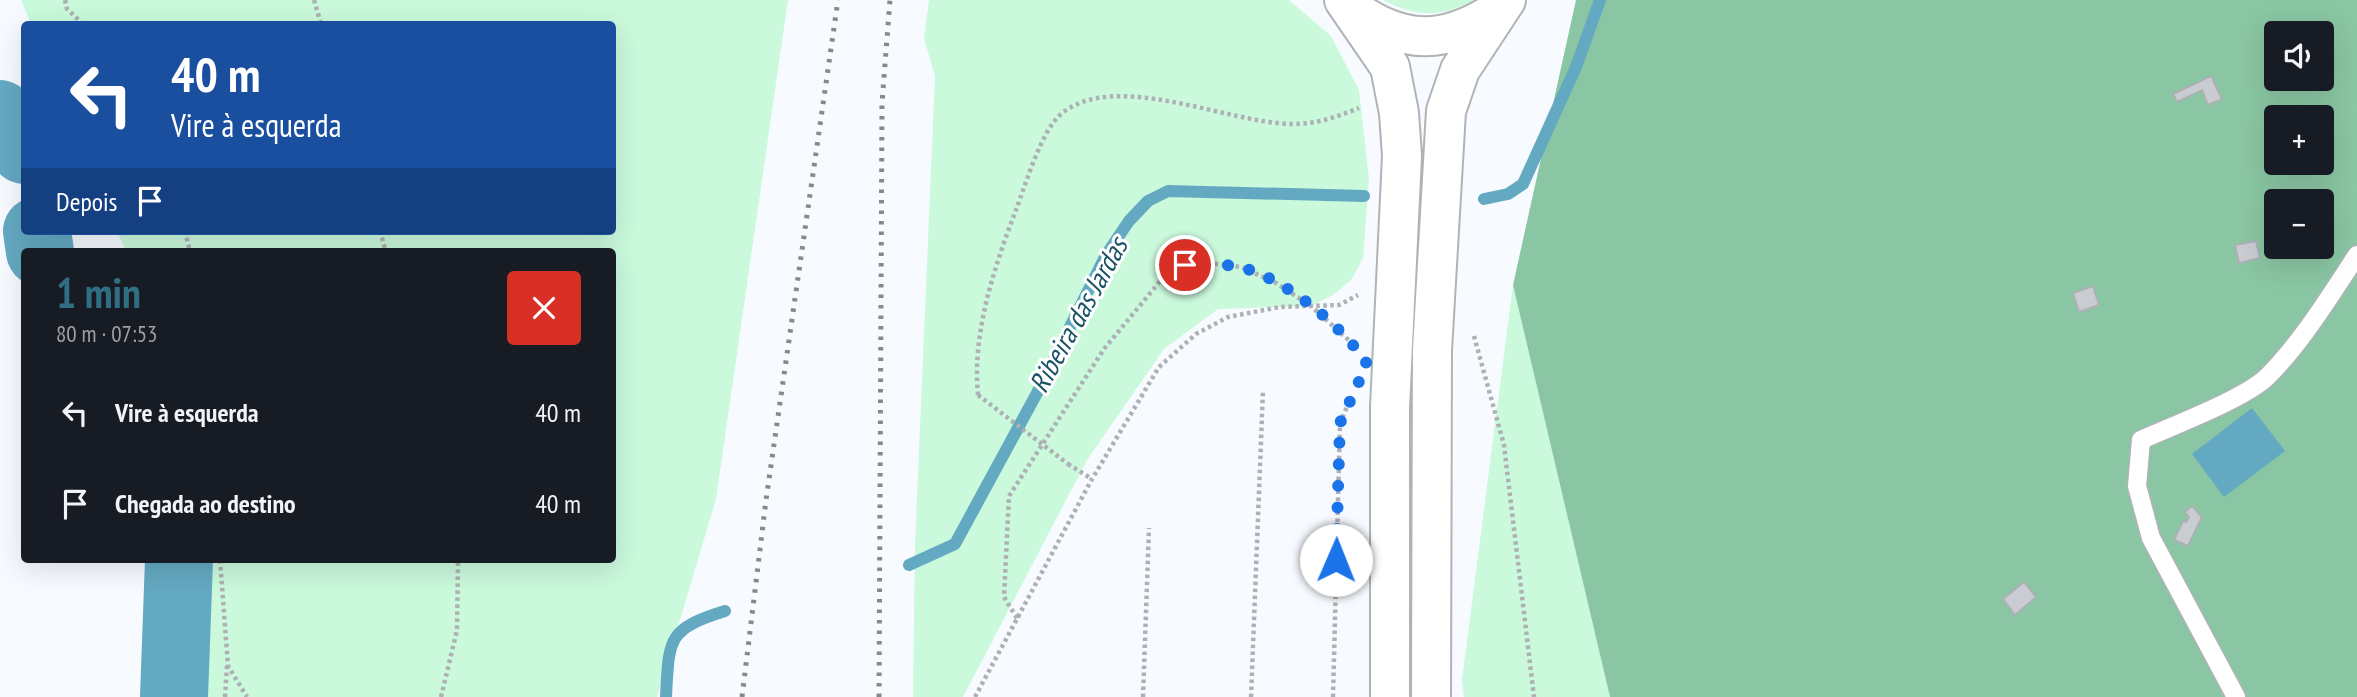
<!DOCTYPE html>
<html lang="pt">
<meta charset="utf-8">
<style>
:root{--surface:#171b24;--page:#20242c;--text:#f1f3f6;--muted:#9ea1a6;--accent:#2f6e83}
body{margin:0;font-family:"PT Sans Narrow",sans-serif;background:var(--page);color:var(--text);height:100vh;display:flex;flex-direction:column;font-size:26px;white-space:nowrap}
*{box-sizing:border-box;margin:0}
p{font-size:23px;color:var(--muted)}
.icon{flex:none;width:38px;height:38px;fill:none;stroke:currentColor;stroke-width:2;stroke-linecap:round;stroke-linejoin:round}
.map{position:relative;flex:1;overflow:hidden}
.side{position:absolute;left:21px;top:248px;width:595px;height:315px;display:flex;flex-direction:column;background:var(--surface);border-radius:7px;box-shadow:0 7px 28px #0002}
.side>*{flex:none}
.hud{position:absolute;left:21px;top:21px;width:595px;height:214px;border-radius:7px;box-shadow:0 7px 28px #0002;background:#1a4fa0;color:#fff;overflow:hidden}
.controls{position:absolute;left:2264px;top:21px;display:grid;gap:14px}
.controls a{display:grid;place-items:center;width:70px;height:70px;border-radius:7px;background:var(--surface);box-shadow:0 7px 28px #0002;font-size:35px}
.pin{position:absolute;display:grid;place-items:center;width:60px;height:60px;color:#fff;margin:-30px;border:4px solid #fff;border-radius:50%;box-shadow:0 2px 7px #0007}
.me{position:absolute;width:77px;margin:-38px;rotate:1deg;stroke-linejoin:round;filter:drop-shadow(0 0 5px #0008)}
.turn{display:flex;align-items:center;gap:24px;height:147px;padding:0 35px;font-size:32px}
.turn .icon{width:91px;height:91px;stroke-width:2.5}
.turn b{display:block;font-size:49px;line-height:60px}
.then{display:flex;align-items:center;height:66px;padding:0 35px;background:#0003;gap:14px;font-size:26px}
.round{display:grid;place-items:center;flex:none;width:74px;height:74px;border-radius:7px;background:var(--page)}
.headline{display:flex;align-items:center;justify-content:space-between;height:119px;padding:0 35px}
h1{font-size:42px;font-weight:600;line-height:52px;color:var(--accent)}
ul{padding:0;list-style:none}
li{display:flex;align-items:center;gap:21px;height:91px;padding:0 35px}
li div{flex:1}
li b{display:block;font-size:26px}
li em{font-style:normal}
.map>svg:first-child{display:block}
</style>
<div class="map">
<svg width="2357" height="697" viewBox="0 0 2357 697">
<rect width="100%" height="100%" fill="#f7fbff"/>
<path fill="#caf9dc" d="M21 0H788L716 499 657 697H192L183 560H612V252H126L117 231H612V24H31Z
M929 0H1289L1331 36 1359 90 1369 179 1363 258 1352 279 1333 295 1311 306 1218 309 1164 349 1087 460 963 697H913L915 545 935 76 924 39Z
M1383 0H1475C1443 18 1414 17 1383 0Z
M1513 285 1610 697H1464L1462 680Z"/>
<path fill="#8ac6a3" fill-rule="evenodd" d="M1576 0H2357V697H1610L1513 285ZM2277 33H2322V79H2277ZM2277 117H2322V163H2277ZM2277 201H2322V247H2277Z"/>
<path fill="#64a9c2" d="M2252 408 2285 451 2224 497 2192 454Z"/>
<g fill="none" stroke-linecap="round" stroke-linejoin="round">
<path stroke="#64a9c2" stroke-width="12" d="M1484 199 1508 194 1523 184 1576 67 1600 0
M909 565 955 544 1037 393 1106 255 1129 221 1148 201 1168 191 1364 196
M666 697C669 639 667 629 725 611"/>
<path stroke="#64a9c2" stroke-width="68" d="M0 114 24 150
M37 231 40 252
M174 697 179 560"/>
</g>
<path fill="#c9cdd1" stroke="#adb1b5" stroke-width="2" d="M2211 76 2222 99 2208 105 2202 90 2177 102 2173 94Z
M2256 241 2260 258 2239 263 2235 245Z
M2093 286 2099 305 2079 312 2073 293Z
M2192 506 2202 517 2188 546 2174 540 2183 521 2186 522 2189 517 2185 512Z
M2024 582 2036 597 2015 615 2003 599Z"/>
<g fill="none" stroke-linecap="round" stroke-linejoin="round">
<defs>
<path id="service" d="M2236 697 2151 538 2137 486 2141 440C2172 426 2244 399 2267 377 2302 342 2330 296 2357 255"/>
<path id="secondary" d="M1344 0 1390 67 1399 113 1402 156 1390 407V697
M1354 10C1405 46 1447 44 1498 10
M1431 697 1432 350 1446 111 1460 70 1506 0"/>
</defs>
<use href="#service" stroke="#b0b4b7" stroke-width="21"/>
<use href="#secondary" stroke="#b0b4b7" stroke-width="42"/>
<path stroke="#adb0b4" stroke-width="4.5" stroke-dasharray="3.5 3.5" stroke-linecap="butt" d="M65 0 67 9 83 24
M314 0 321 24
M185 231 190 252
M380 231 386 252
M1474 336 1504 445 1534 697
M978 395C972 333 994 268 1016 210 1025 186 1041 132 1060 115 1113 68 1229 124 1293 124 1317 124 1336 117 1359 108
M1068 464 1092 479
M220 560 228 666 247 697
M1017 618 1004 597 1009 496 1104 349 1161 280 1185 266 1209 263 1241 267 1276 283 1311 306 1353 344
M225 697 227 666
M441 697 457 630 458 560
M975 697 1092 479 1159 367 1196 334 1228 317 1280 307 1339 305 1358 295
M1143 697 1149 528
M1251 697 1263 390
M1333 697 1340 423 1350 400"/>
<use href="#service" stroke="#fff" stroke-width="18"/>
<use href="#secondary" stroke="#fff" stroke-width="38"/>
<path stroke="#86898b" stroke-width="5" stroke-dasharray="3.5 7" stroke-linecap="butt" d="M742 697 766 500 838 0
M879 697 882 103 890 0"/>
<path stroke="#adb0b4" stroke-width="4.5" stroke-dasharray="3.5 3.5" stroke-linecap="butt" d="M978 395 1068 464"/>
</g>
<g fill="none" stroke-linecap="round" stroke-linejoin="round">
<path stroke="#1a73e8" stroke-width="12" stroke-dasharray="0 21.6" d="M1185 265C1203 264 1220 263 1239 267 1282 276 1344 327 1367 364L1340 423 1336 560"/>
</g>
<g text-anchor="middle" stroke-width="6" stroke-linejoin="round" paint-order="stroke">
<g font-size="28" font-style="italic" fill="#195265" stroke="#fff">
<text transform="translate(1078 315) rotate(-61)" y="10">Ribeira das Jardas</text>
</g>
</g>
</svg>
<div class="controls">
<a><svg class="icon" aria-label="sound" viewBox="0 0 24 24"><path d="M4 9h4l5-4v14l-5-4H4zM17 9q2 3 0 6"/></svg></a>
<a>+</a>
<a>−</a>
</div>
<div class="pin" style="left:1185px;top:265px;background:#d93025"><svg class="icon" aria-label="arrive" viewBox="0 0 24 24"><path d="M6 21V4h12l-3 4 3 4H6"/></svg></div>
<svg class="me" style="left:1336px;top:560px" viewBox="-20 -20 40 40"><circle r="19" fill="#fff"/><path d="M0-13L10 11 0 6-10 11z" fill="#1a73e8"/></svg>
<div class="hud">
<div class="turn"><svg class="icon" aria-label="left" viewBox="0 0 24 24"><path d="M17 20v-9H6M10 6l-5 5 5 5"/></svg><div><b>40 m</b>Vire à esquerda</div></div>
<div class="then">Depois<svg class="icon" aria-label="arrive" viewBox="0 0 24 24"><path d="M6 21V4h12l-3 4 3 4H6"/></svg></div>
</div>
<section class="side">
<div class="headline"><div><h1>1 min</h1><p>80 m · 07:53</p></div><a class="round" style="background:#d93025;color:#fff"><svg class="icon" aria-label="close" viewBox="0 0 24 24"><path d="M6 6l12 12M18 6L6 18"/></svg></a></div>
<ul>
<li><svg class="icon" aria-label="left" viewBox="0 0 24 24"><path d="M17 20v-9H6M10 6l-5 5 5 5"/></svg><div><b>Vire à esquerda</b></div><em>40 m</em></li>
<li><svg class="icon" aria-label="arrive" viewBox="0 0 24 24"><path d="M6 21V4h12l-3 4 3 4H6"/></svg><div><b>Chegada ao destino</b></div><em>40 m</em></li>
</ul>
</section>
</div>
